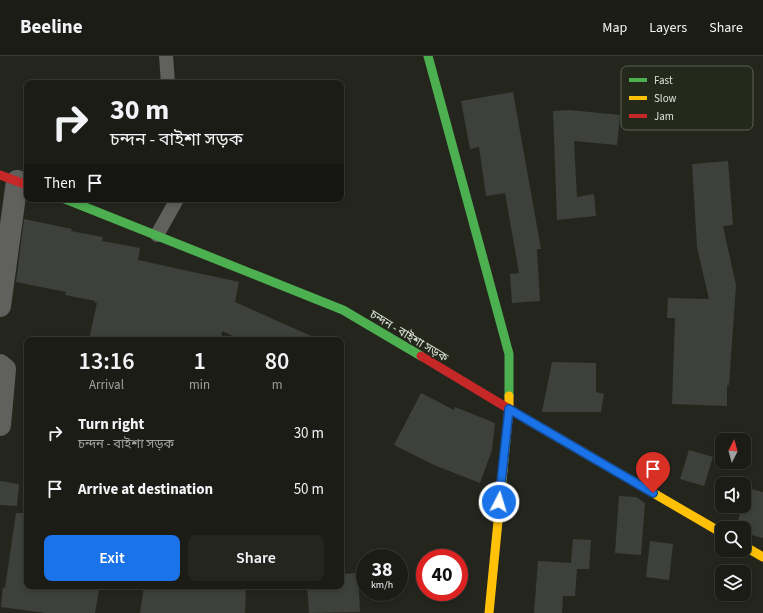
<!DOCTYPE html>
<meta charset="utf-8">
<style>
:root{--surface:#1b1c16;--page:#24251f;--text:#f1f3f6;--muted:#a0a1a1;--line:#393a35;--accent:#1a73e8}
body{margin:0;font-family:"Source Sans 3","Noto Sans Bengali",sans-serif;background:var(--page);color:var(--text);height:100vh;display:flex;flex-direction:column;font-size:15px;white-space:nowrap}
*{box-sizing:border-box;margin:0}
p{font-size:13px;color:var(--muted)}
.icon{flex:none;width:22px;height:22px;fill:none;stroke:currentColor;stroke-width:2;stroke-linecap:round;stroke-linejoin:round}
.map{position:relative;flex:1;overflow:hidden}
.panel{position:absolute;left:24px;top:281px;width:320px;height:252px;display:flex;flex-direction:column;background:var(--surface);border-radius:8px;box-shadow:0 2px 6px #0003,0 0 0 1px var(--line)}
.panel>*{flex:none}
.banner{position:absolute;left:24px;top:24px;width:320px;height:122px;border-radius:8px;box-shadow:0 2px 6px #0003,0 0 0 1px var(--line);background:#1b1c16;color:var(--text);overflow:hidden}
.needle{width:26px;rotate:6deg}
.controls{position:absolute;left:715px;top:377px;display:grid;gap:8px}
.controls a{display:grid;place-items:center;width:36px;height:36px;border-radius:8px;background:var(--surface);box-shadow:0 2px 6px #0003,0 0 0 1px var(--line);font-size:20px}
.speed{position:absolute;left:356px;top:493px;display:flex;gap:8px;font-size:20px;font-weight:700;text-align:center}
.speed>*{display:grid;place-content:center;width:52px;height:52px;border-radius:50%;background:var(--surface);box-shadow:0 2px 6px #0003,0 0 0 1px var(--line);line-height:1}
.speed small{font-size:10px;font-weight:400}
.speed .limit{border:6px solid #d22;background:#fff;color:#111}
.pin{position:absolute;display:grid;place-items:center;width:34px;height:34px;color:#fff;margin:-41px -17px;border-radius:50% 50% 50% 0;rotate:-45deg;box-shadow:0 0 4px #0007}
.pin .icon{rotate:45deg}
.me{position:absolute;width:44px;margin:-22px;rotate:5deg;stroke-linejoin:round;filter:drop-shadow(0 0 3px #0008)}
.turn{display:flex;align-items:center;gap:14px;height:84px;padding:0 20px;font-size:18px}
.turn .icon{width:52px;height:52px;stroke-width:2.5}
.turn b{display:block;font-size:28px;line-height:34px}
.then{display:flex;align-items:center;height:38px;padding:0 20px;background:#0003;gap:8px;font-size:15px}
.eta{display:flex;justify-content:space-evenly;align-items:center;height:68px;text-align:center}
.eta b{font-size:24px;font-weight:600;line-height:28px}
.primary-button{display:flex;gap:8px;margin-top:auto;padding:8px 20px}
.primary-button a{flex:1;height:46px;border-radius:8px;background:var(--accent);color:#fff;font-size:16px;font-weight:600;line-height:46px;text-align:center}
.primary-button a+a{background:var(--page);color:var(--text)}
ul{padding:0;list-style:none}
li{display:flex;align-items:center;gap:12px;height:56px;padding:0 20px}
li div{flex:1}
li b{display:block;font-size:15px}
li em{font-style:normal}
header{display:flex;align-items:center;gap:24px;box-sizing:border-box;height:56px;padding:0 20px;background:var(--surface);border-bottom:1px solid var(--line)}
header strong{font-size:19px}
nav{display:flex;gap:22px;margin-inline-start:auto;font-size:14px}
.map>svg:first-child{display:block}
</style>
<header>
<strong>Beeline</strong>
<nav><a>Map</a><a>Layers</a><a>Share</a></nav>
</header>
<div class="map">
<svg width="763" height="557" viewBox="0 0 763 557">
<rect width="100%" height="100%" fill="#24261e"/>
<path fill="#3e413b" d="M513 36 541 193H537L540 245 512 247 510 218 519 217 505 137 486 140 479 91 470 93 461 45Z
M569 54 620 59 617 89 574 85 577 141 594 138 596 160 557 164 553 55Z
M728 105 733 169 723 170 736 229 729 329H727V350L672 348 675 262H667L668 242 709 243 697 191 692 108Z
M24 163 72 173 71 175 103 181 102 185 140 192 138 204 239 226 235 246 320 284H242L222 275 221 284H89L97 247 94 246 95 245 65 239 66 236 16 226Z
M552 306 596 307V336L604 338 601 356H542Z
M421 337 454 354 455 351 495 367 492 394 480 427 434 409 394 389Z
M689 394 713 401 704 430 680 423Z
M0 425 19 428 17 450 0 449Z
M747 432 763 436V482L744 477V472H736L742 450H744V441Z
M619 440 636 441 645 447 641 499 615 497Z
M16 457H27V530H71L99 534 95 557H46L1 551 3 531 5 532Z
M573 483 591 484 589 513H577L575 540H563L562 557H534L538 505 571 507Z
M650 485 673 488 669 524 646 521Z
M358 517 360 556 309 557 307 530H341V518Z
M144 530H246L245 557H140Z"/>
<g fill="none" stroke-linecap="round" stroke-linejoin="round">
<path stroke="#60605c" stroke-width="14" d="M166 0 168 27
M157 179 176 145V143"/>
<path stroke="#60605c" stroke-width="22" d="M0 250 17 125
M0 309 5 313 0 369"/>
<path stroke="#4caf50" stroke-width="9" d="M428 0 509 298V340
M65 143 343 254 421 300"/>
<path stroke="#ffc107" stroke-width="9" d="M526 363 722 477
M744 490 763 501
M489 557 509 353V340"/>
<path stroke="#c62828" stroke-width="9" d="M0 119 27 129
M421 300 526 363"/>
</g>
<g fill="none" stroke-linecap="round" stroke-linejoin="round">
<defs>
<path id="route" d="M499 446 509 353 653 437"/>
</defs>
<use href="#route" stroke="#114b97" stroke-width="10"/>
<use href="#route" stroke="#1a73e8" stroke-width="7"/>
</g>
<g text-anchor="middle" stroke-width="3.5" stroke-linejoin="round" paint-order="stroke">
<g font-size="12" fill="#dde0d7" stroke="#25291b">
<text transform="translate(409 280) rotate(31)" y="4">চন্দন - বাইশা সড়ক</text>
</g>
</g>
<rect x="621" y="10" width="132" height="64" rx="6" fill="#25291b" stroke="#5c6053" stroke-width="1"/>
<rect x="629" y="22" width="18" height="4" fill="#4caf50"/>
<rect x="629" y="40" width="18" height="4" fill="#ffc107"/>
<rect x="629" y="58" width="18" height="4" fill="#c62828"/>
<g font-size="11" fill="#dde0d7">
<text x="654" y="28">Fast</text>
<text x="654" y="46">Slow</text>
<text x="654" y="64">Jam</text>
</g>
</svg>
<div class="controls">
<a><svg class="needle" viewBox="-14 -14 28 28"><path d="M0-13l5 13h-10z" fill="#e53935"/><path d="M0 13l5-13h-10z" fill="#a0a1a1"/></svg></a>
<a><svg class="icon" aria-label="sound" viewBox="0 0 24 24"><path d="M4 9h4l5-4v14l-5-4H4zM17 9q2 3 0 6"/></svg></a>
<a><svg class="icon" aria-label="search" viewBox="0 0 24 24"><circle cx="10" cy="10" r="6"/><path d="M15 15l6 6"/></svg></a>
<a><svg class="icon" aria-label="layers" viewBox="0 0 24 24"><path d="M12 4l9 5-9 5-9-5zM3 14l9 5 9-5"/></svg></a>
</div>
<div class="speed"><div>38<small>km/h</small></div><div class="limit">40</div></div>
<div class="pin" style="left:653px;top:437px;background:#d93025"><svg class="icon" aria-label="arrive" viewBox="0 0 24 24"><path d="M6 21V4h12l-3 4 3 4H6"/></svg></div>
<svg class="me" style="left:499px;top:446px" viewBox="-20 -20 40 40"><circle r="17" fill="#1a73e8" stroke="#fff" stroke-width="3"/><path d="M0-11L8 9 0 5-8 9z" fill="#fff"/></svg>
<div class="banner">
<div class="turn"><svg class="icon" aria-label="right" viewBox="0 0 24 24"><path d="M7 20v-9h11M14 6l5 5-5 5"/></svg><div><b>30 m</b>চন্দন - বাইশা সড়ক</div></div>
<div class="then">Then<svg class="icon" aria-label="arrive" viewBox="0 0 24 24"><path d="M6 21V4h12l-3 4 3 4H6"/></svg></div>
</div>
<section class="panel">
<div class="eta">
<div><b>13:16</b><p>Arrival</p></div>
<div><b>1</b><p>min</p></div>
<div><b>80</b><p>m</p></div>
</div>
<ul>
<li><svg class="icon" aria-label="right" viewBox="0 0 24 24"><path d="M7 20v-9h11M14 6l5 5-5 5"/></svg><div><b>Turn right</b><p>চন্দন - বাইশা সড়ক</p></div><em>30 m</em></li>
<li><svg class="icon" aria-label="arrive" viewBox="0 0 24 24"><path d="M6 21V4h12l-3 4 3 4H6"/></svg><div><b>Arrive at destination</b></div><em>50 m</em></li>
</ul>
<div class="primary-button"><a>Exit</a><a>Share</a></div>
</section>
</div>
